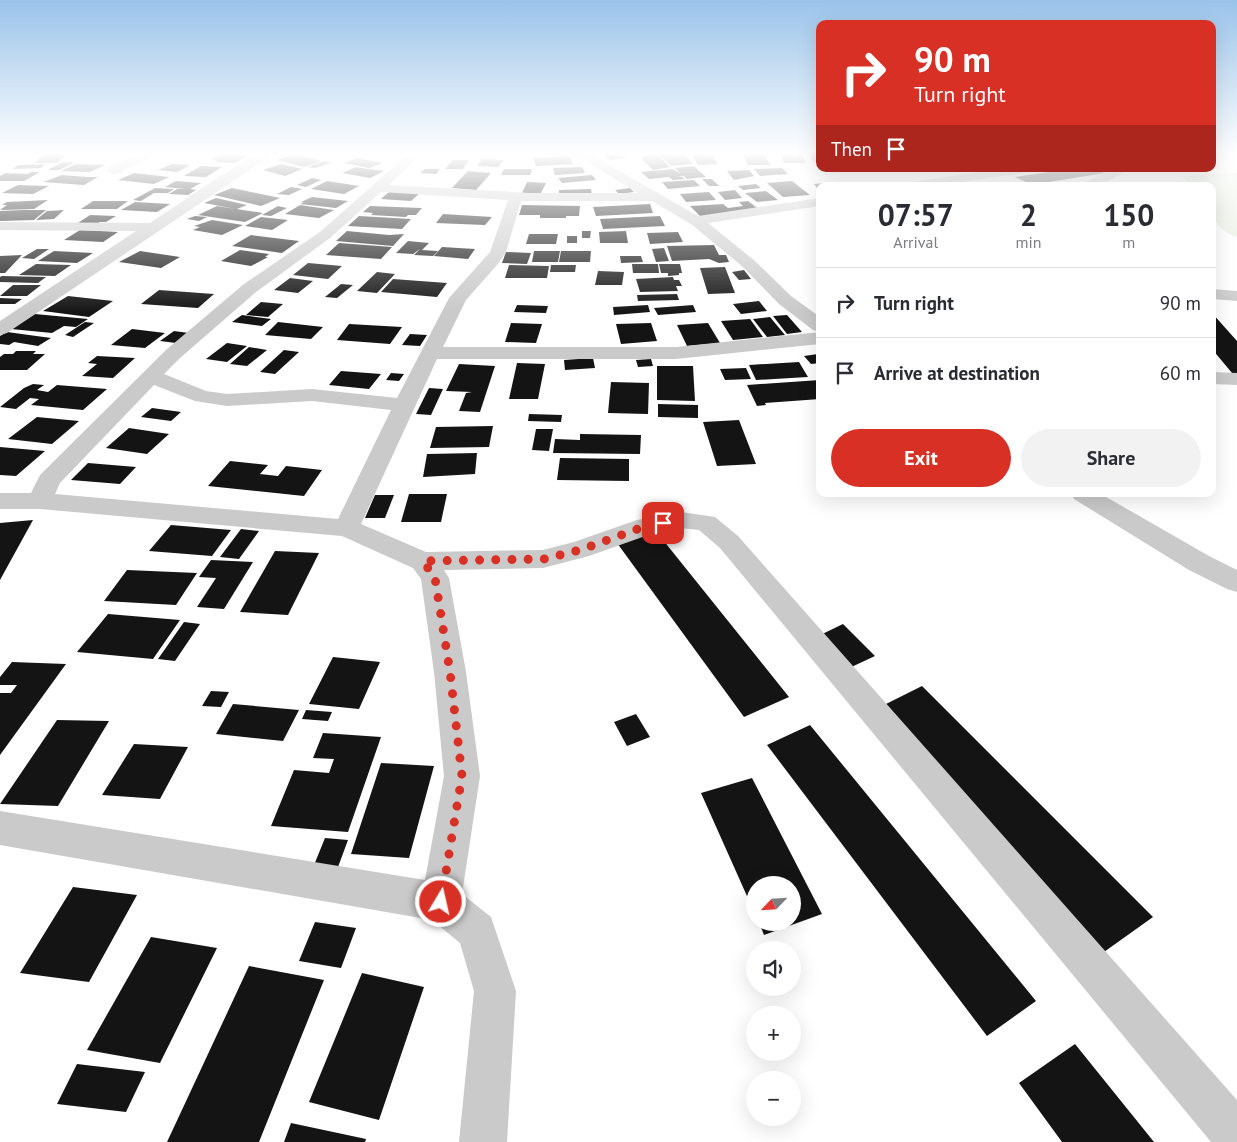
<!DOCTYPE html>
<meta charset="utf-8">
<style>
:root{--surface:#fff;--page:#f2f2f3;--text:#2b2b33;--muted:#7c7c81;--line:#e1e1e2;--accent:#d93025}
body{margin:0;font-family:"PT Sans",sans-serif;background:var(--page);color:var(--text);height:100vh;display:flex;flex-direction:column;font-size:19px;white-space:nowrap}
*{box-sizing:border-box;margin:0}
p{font-size:16px;color:var(--muted)}
.icon{flex:none;width:28px;height:28px;fill:none;stroke:currentColor;stroke-width:2;stroke-linecap:round;stroke-linejoin:round}
.map{position:relative;flex:1;overflow:hidden}
.drawer{position:absolute;left:816px;top:182px;width:400px;height:315px;display:flex;flex-direction:column;background:var(--surface);border-radius:10px;box-shadow:0 5px 20px #0002}
.drawer>*{flex:none}
.top-card{position:absolute;left:816px;top:20px;width:400px;height:152px;border-radius:10px;box-shadow:0 5px 20px #0002;background:#d93025;color:#fff;overflow:hidden}
.needle{width:32px;rotate:245deg}
.tools{position:absolute;left:746px;top:876px;display:grid;gap:10px}
.tools a{display:grid;place-items:center;width:55px;height:55px;border-radius:50%;background:var(--surface);box-shadow:0 5px 20px #0002;font-size:25px}
.pin{position:absolute;display:grid;place-items:center;width:42px;height:42px;color:#fff;margin:-21px;border-radius:10px;box-shadow:0 2px 8px #0006}
.me{position:absolute;width:55px;margin:-28px;rotate:9deg;stroke-linejoin:round;filter:drop-shadow(0 0 4px #0008)}
.turn{display:flex;align-items:center;gap:18px;height:105px;padding:0 15px;font-size:22px}
.turn .icon{width:65px;height:65px;stroke-width:2.5}
.turn b{display:block;font-size:35px;line-height:42px}
.then{display:flex;align-items:center;height:48px;padding:0 15px;background:#0003;gap:10px;font-size:19px}
.eta{display:flex;justify-content:space-evenly;align-items:center;height:85px;text-align:center}
.eta b{font-size:30px;font-weight:600;line-height:35px}
.primary-button{display:flex;gap:10px;margin-top:auto;padding:10px 15px}
.primary-button a{flex:1;height:58px;border-radius:30px;background:var(--accent);color:#fff;font-size:20px;font-weight:600;line-height:58px;text-align:center}
.primary-button a+a{background:var(--page);color:var(--text)}
ul{padding:0;list-style:none}
li{display:flex;align-items:center;gap:15px;height:70px;padding:0 15px;border-top:1px solid var(--line)}
li div{flex:1}
li b{display:block;font-size:19px}
li em{font-style:normal}
.map>svg:first-child{display:block}
</style>
<div class="map">
<svg width="1237" height="1142" viewBox="0 0 1237 1142">
<rect width="100%" height="100%" fill="#fff"/>
<path fill="#e2ebda" d="M1237 173V237C1210 228 1212 210 1212 186H1190L1182 176Z"/>
<path fill="#141414" d="M47 153H69L57 163H34Z
M619 153 626 158 610 160 601 154Z
M672 153H684L693 164 671 166 660 155 671 154 676 159Z
M690 153H710L718 164 698 165Z
M742 153H763L770 165H748Z
M780 153H801L806 163H784Z
M808 153H820V162H813Z
M294 154 322 161 304 167 277 160Z
M220 155 247 156 235 163 214 162 218 160 211 159Z
M658 155 670 167 653 170 640 157Z
M570 156 573 164 536 166 533 158Z
M358 158 383 163 369 168 344 163Z
M482 159 504 160 498 167 477 166Z
M453 160H469L463 169H445Z
M324 161 331 163 315 168 308 167Z
M63 162 74 163 59 170H47Z
M45 164 41 168 13 169 18 165Z
M76 164 105 165 90 172 61 171Z
M172 164 190 165 177 172 158 170Z
M281 164 302 169 285 176 263 170Z
M201 166 222 167 206 177 184 176Z
M694 166 706 177 687 179 684 176 676 177H682L685 179 673 180 669 177 649 179 641 172 673 169 681 174 675 168Z
M356 167 368 169 384 171 370 178 342 173Z
M582 167 585 173 555 175 553 168Z
M782 168 788 174 760 176 754 169Z
M425 169H440L436 174 420 173Z
M504 169H532L530 175H501Z
M1071 169H1093L1105 173 1042 183H1028L1015 177Z
M749 170 754 176 734 180 727 171Z
M468 171 491 173 476 190 452 188Z
M31 172H40L24 181H0V176L5 173 28 174Z
M134 173 169 177 154 184 118 180Z
M62 175 88 177H98L84 185 43 182Z
M592 175 596 180 562 183 558 178Z
M312 178 321 180 306 187 297 185Z
M702 179H712L719 186H709Z
M694 180 700 186 668 189 662 182Z
M176 181 201 183 190 189 196 190 188 195 169 194 177 189H185L165 187Z
M327 181 359 186 344 194 311 189Z
M792 181 810 195 783 197 767 183Z
M527 182 546 183 541 193H522Z
M835 182 842 186H820V188L818 189 814 184Z
M756 184 761 188 743 190 738 186Z
M18 185 49 186 33 194 2 193Z
M291 187 302 189 289 195 277 194Z
M155 188 174 189 168 193H154L141 201 133 200Z
M232 188 280 198 261 206 214 195Z
M630 188 634 192 619 194 615 190Z
M591 189 592 195 559 196V190Z
M735 190 742 198 725 200 718 192Z
M390 191 420 193 411 201 381 199Z
M766 191 778 200 757 202 745 193Z
M709 192 716 200 686 202 680 194Z
M312 197 348 201 336 208 300 204 304 202H301Z
M216 198 247 205 237 209 263 213 245 222 198 215 217 206 236 209 204 203Z
M48 200 34 209 0 210 7 205H2L7 202Z
M93 201H128L117 209H81Z
M748 201 760 210 701 217 690 206 723 204 728 208 743 206 739 202Z
M135 202 170 204 157 212 121 210Z
M650 204 653 213 596 216 593 207Z
M300 205 334 210 319 218 285 214Z
M522 205 580 206 579 216H566V218H540V215H519Z
M278 206 287 208 271 216 262 215Z
M370 206 422 208 416 215H408L406 217 371 215 373 213 363 212Z
M23 210H46L34 220 0 221V211Z
M64 210 54 219 36 220 47 211Z
M443 214 492 217 485 225 436 223Z
M90 215 116 216 106 222H100L95 225H75Z
M195 216 207 217 199 221 187 219Z
M359 216 411 219 402 229 348 226Z
M660 216 665 226 603 229 600 219Z
M261 217 288 220 272 230 245 226Z
M212 220 243 225 222 235 193 230 200 227 194 226Z
M80 230 118 232 103 242 64 240Z
M347 231 389 235 404 234 393 246 336 241Z
M582 231H591L590 238H582Z
M626 231 628 243H600L599 232Z
M678 232 683 242 650 244 647 233Z
M529 234H558L556 244H526Z
M251 235 299 241 282 253 232 246Z
M567 236H577V243H567Z
M408 241 429 243 422 250 438 251 433 256 414 255 420 249 413 254 396 253Z
M339 243 392 247 381 259 326 255Z
M714 245 719 255H726L729 262 719 263 709 259 672 261 667 246Z
M442 247 475 249 468 259 434 256Z
M664 248 669 261 656 262 652 249Z
M37 249H49L34 259 22 258Z
M240 250 269 254 265 257H268L251 266 221 261Z
M54 251 93 253 77 263 38 261Z
M140 251 180 257 161 268 119 262Z
M534 251H560L558 262H532Z
M561 251H591L590 262H559Z
M506 252 531 253 527 264 502 263Z
M22 255 5 273H0V256Z
M620 256H641L643 262 621 263Z
M308 263 342 266 328 279 293 275Z
M36 264 71 265 55 276 19 275Z
M632 264H658L659 273H633Z
M659 264H680L682 273H679V275L668 276V273H661Z
M509 265 549 266 547 278H505Z
M551 265H576L575 272H550Z
M725 267 735 293 708 294 700 268Z
M744 270 751 279 739 280 732 272Z
M598 271 624 272 622 285H595Z
M377 272 395 274 377 293 357 291Z
M2 276 46 277 38 283 0 282V277Z
M673 277 674 280H679L682 286H676L678 291 640 292 636 279Z
M290 278 313 281 298 293 274 290Z
M393 279 447 283 437 297 381 292Z
M341 284 353 285 337 298 325 297Z
M13 285H41L27 296H0Z
M159 290 214 294 198 308 141 304Z
M677 294 679 300 638 301 637 295Z
M68 296 113 301 89 317 43 311Z
M0 298 22 299 15 304H0Z
M759 301 767 311 741 314 733 304Z
M261 302 283 304 268 317 246 315Z
M517 305 548 306 546 313 514 312Z
M648 305 650 312 614 315 613 307Z
M693 305 696 312 658 315 654 308Z
M1212 313 1237 341V374L1232 373 1212 349Z
M35 314 88 319 76 327 64 326 52 333 11 329Z
M242 315 271 319 262 326 232 322Z
M787 315 802 332 787 334 773 316Z
M770 317 785 335 767 337 753 319Z
M750 319 763 337 733 340 721 321Z
M85 322 94 323 73 337 65 335Z
M278 322 323 327 311 339 265 335Z
M511 323 542 324 536 343 505 342Z
M651 323 657 341 621 344 616 324Z
M708 323 720 343 687 346 677 325Z
M349 324 402 327 390 344 337 340Z
M132 329 165 333 145 348 111 345Z
M174 331 189 333 176 343 160 341Z
M7 332 51 338 38 346 14 342 9 345 0 344V336Z
M410 334 427 335 420 346 402 345Z
M227 343 247 346 227 362 206 359Z
M249 347 267 350 247 366 230 364Z
M284 350 299 352 275 374 260 372Z
M16 351H36L33 354H45L27 370H0V357L4 354H13Z
M818 354 820 357V363L811 364 804 356Z
M97 356 135 358 113 378 82 376 97 364 88 363Z
M593 358 595 368 565 370 564 360Z
M651 359 653 366 638 367 636 360Z
M799 362 808 377 756 380 749 365Z
M517 363 545 364 538 399H509Z
M459 364 495 366 480 412 459 411 466 393 472 392 446 391Z
M657 366H693L695 401 657 400Z
M746 368 751 379 725 380 720 369Z
M341 371 381 374 369 389 329 385Z
M391 373 404 374 399 381 386 380Z
M820 380V399L765 403 766 405 757 406 747 385Z
M611 382 649 383 648 414 608 413Z
M33 384 44 385 37 390 48 392 57 385 107 389 83 410 31 405 39 399 30 398 16 409 0 407 24 388Z
M429 388 443 389 431 415 416 414Z
M658 404 698 405V418L658 417Z
M152 408 181 412 171 421 141 417Z
M529 414 562 415 561 422 528 421Z
M37 417 79 421 52 444 8 439Z
M739 420 756 464 717 466 703 422Z
M493 426 489 447 430 448 436 427Z
M129 428 169 434 147 454 106 448Z
M536 429H553L549 451 532 450Z
M580 434 641 435 640 454 553 453 555 439 580 440Z
M0 447 45 451 16 476 0 475Z
M477 453 475 474 423 477 427 454Z
M560 458 629 459V481L557 480Z
M230 461 268 465 260 474 278 476 286 466 322 470 304 496 208 486Z
M88 463 136 467 120 484 71 480Z
M409 494H447L441 522H401Z
M375 495H394L385 518H365Z
M33 520 0 580V523Z
M171 525 231 530 212 556 149 551Z
M241 529 259 531 239 559 220 557Z
M655 530 789 697 744 717 617 543Z
M275 551 319 553 288 615 240 612Z
M211 560 253 562 224 609 197 607 216 578 199 577Z
M127 570 197 573 176 605 104 601Z
M108 614 180 620 153 659 77 652Z
M184 622 200 624 175 661 158 659Z
M843 624 875 656 845 670 814 638Z
M333 657 380 662 359 709 309 704Z
M12 662 66 664 0 755V693H11L17 685H0V677Z
M922 686 1153 917 1104 952 878 708Z
M211 691 229 692 221 707 202 706Z
M233 704 299 710 283 741 216 734Z
M306 710 332 712 328 721 302 719Z
M636 714 650 737 627 746 614 722Z
M57 720 109 721 58 806 0 804Z
M810 725 1036 1001 987 1036 767 745Z
M323 733 381 737 348 832 271 826 294 770 329 773 334 759 313 758Z
M134 744 188 747 160 799 102 795Z
M381 763 434 766 409 858 351 854Z
M752 778 822 914 764 935 759 922H792V885H755V914L701 793Z
M325 838 348 840 338 867 314 865Z
M73 887 137 895 89 982 20 973Z
M315 922 356 928 341 968 299 961Z
M151 937 217 948 160 1063 87 1050Z
M249 966 324 980 259 1142H167Z
M362 973 424 987 379 1120 309 1102Z
M1075 1044 1154 1142H1062L1019 1083Z
M77 1064 145 1072 126 1112 57 1104Z
M291 1123 366 1139 365 1142H284Z"/>
<g fill="none" stroke-linecap="round" stroke-linejoin="round">
<path fill="#cacaca" fill-rule="evenodd" d="M142 153H158L118 174 113 175 107 171 108 168Z
M260 153H275L7 333 0 335V321L136 231 0 230V222L150 223 220 176Z
M409 153H422L389 185 530 193H638L573 153H588L698 216 820 198V206L708 223 755 261 791 296 820 317V332L813 330 779 304 743 267 691 224 652 201H521L506 252 497 265 466 300 443 347H676L820 332V344L676 359H437L361 524 426 552 543 550 574 542 637 520 681 512 715 517 738 536 1237 1100V1142H1211L720 548 699 530 681 528 651 534 589 556 543 568 444 570 449 578 466 672 480 776 462 894 491 917 516 991 507 1142H459L474 991 460 943 432 920 0 845V811L425 880 444 776 434 672 421 579 413 568 342 536 40 509H0V493H31L40 475 166 350 244 284 320 232ZM381 192 508 200 490 252 449 298 397 398 312 389 227 394 206 391 164 374 180 358 256 292 330 238ZM154 385 195 401 227 406 312 401 391 410 338 519 55 494 60 483Z
M999 169H1028L1022 173 937 186H906L913 182Z
M1113 169H1125L1126 171 1099 186H1082L1084 183Z
M1212 289 1237 291V301L1212 299Z
M1212 372 1237 373V385L1212 384Z
M1071 494H1101L1209 556 1237 570V592L1227 589 1189 570 1074 499Z"/>
</g>
<linearGradient id="sky" x2="0" y2="1"><stop stop-color="#9ac3ea"/><stop offset="0.49" stop-color="#fff"/><stop offset="1" stop-color="#fff" stop-opacity="0"/></linearGradient>
<rect width="1237" height="313" fill="url(#sky)"/>
<g fill="none" stroke-linecap="round" stroke-linejoin="round">
<path stroke="#d93025" stroke-width="9" stroke-dasharray="0 16.2" d="M441 902 462 776 450 672 435 578 423 561 544 559 580 550 646 526 663 523"/>
</g>
</svg>
<div class="tools">
<a><svg class="needle" viewBox="-14 -14 28 28"><path d="M0-13l5 13h-10z" fill="#e53935"/><path d="M0 13l5-13h-10z" fill="#7c7c81"/></svg></a>
<a><svg class="icon" aria-label="sound" viewBox="0 0 24 24"><path d="M4 9h4l5-4v14l-5-4H4zM17 9q2 3 0 6"/></svg></a>
<a>+</a>
<a>−</a>
</div>
<div class="pin" style="left:663px;top:523px;background:#d93025"><svg class="icon" aria-label="arrive" viewBox="0 0 24 24"><path d="M6 21V4h12l-3 4 3 4H6"/></svg></div>
<svg class="me" style="left:441px;top:902px" viewBox="-20 -20 40 40"><circle r="17" fill="#d93025" stroke="#fff" stroke-width="3"/><path d="M0-11L8 9 0 5-8 9z" fill="#fff"/></svg>
<div class="top-card">
<div class="turn"><svg class="icon" aria-label="right" viewBox="0 0 24 24"><path d="M7 20v-9h11M14 6l5 5-5 5"/></svg><div><b>90 m</b>Turn right</div></div>
<div class="then">Then<svg class="icon" aria-label="arrive" viewBox="0 0 24 24"><path d="M6 21V4h12l-3 4 3 4H6"/></svg></div>
</div>
<section class="drawer">
<div class="eta">
<div><b>07:57</b><p>Arrival</p></div>
<div><b>2</b><p>min</p></div>
<div><b>150</b><p>m</p></div>
</div>
<ul>
<li><svg class="icon" aria-label="right" viewBox="0 0 24 24"><path d="M7 20v-9h11M14 6l5 5-5 5"/></svg><div><b>Turn right</b></div><em>90 m</em></li>
<li><svg class="icon" aria-label="arrive" viewBox="0 0 24 24"><path d="M6 21V4h12l-3 4 3 4H6"/></svg><div><b>Arrive at destination</b></div><em>60 m</em></li>
</ul>
<div class="primary-button"><a>Exit</a><a>Share</a></div>
</section>
</div>
